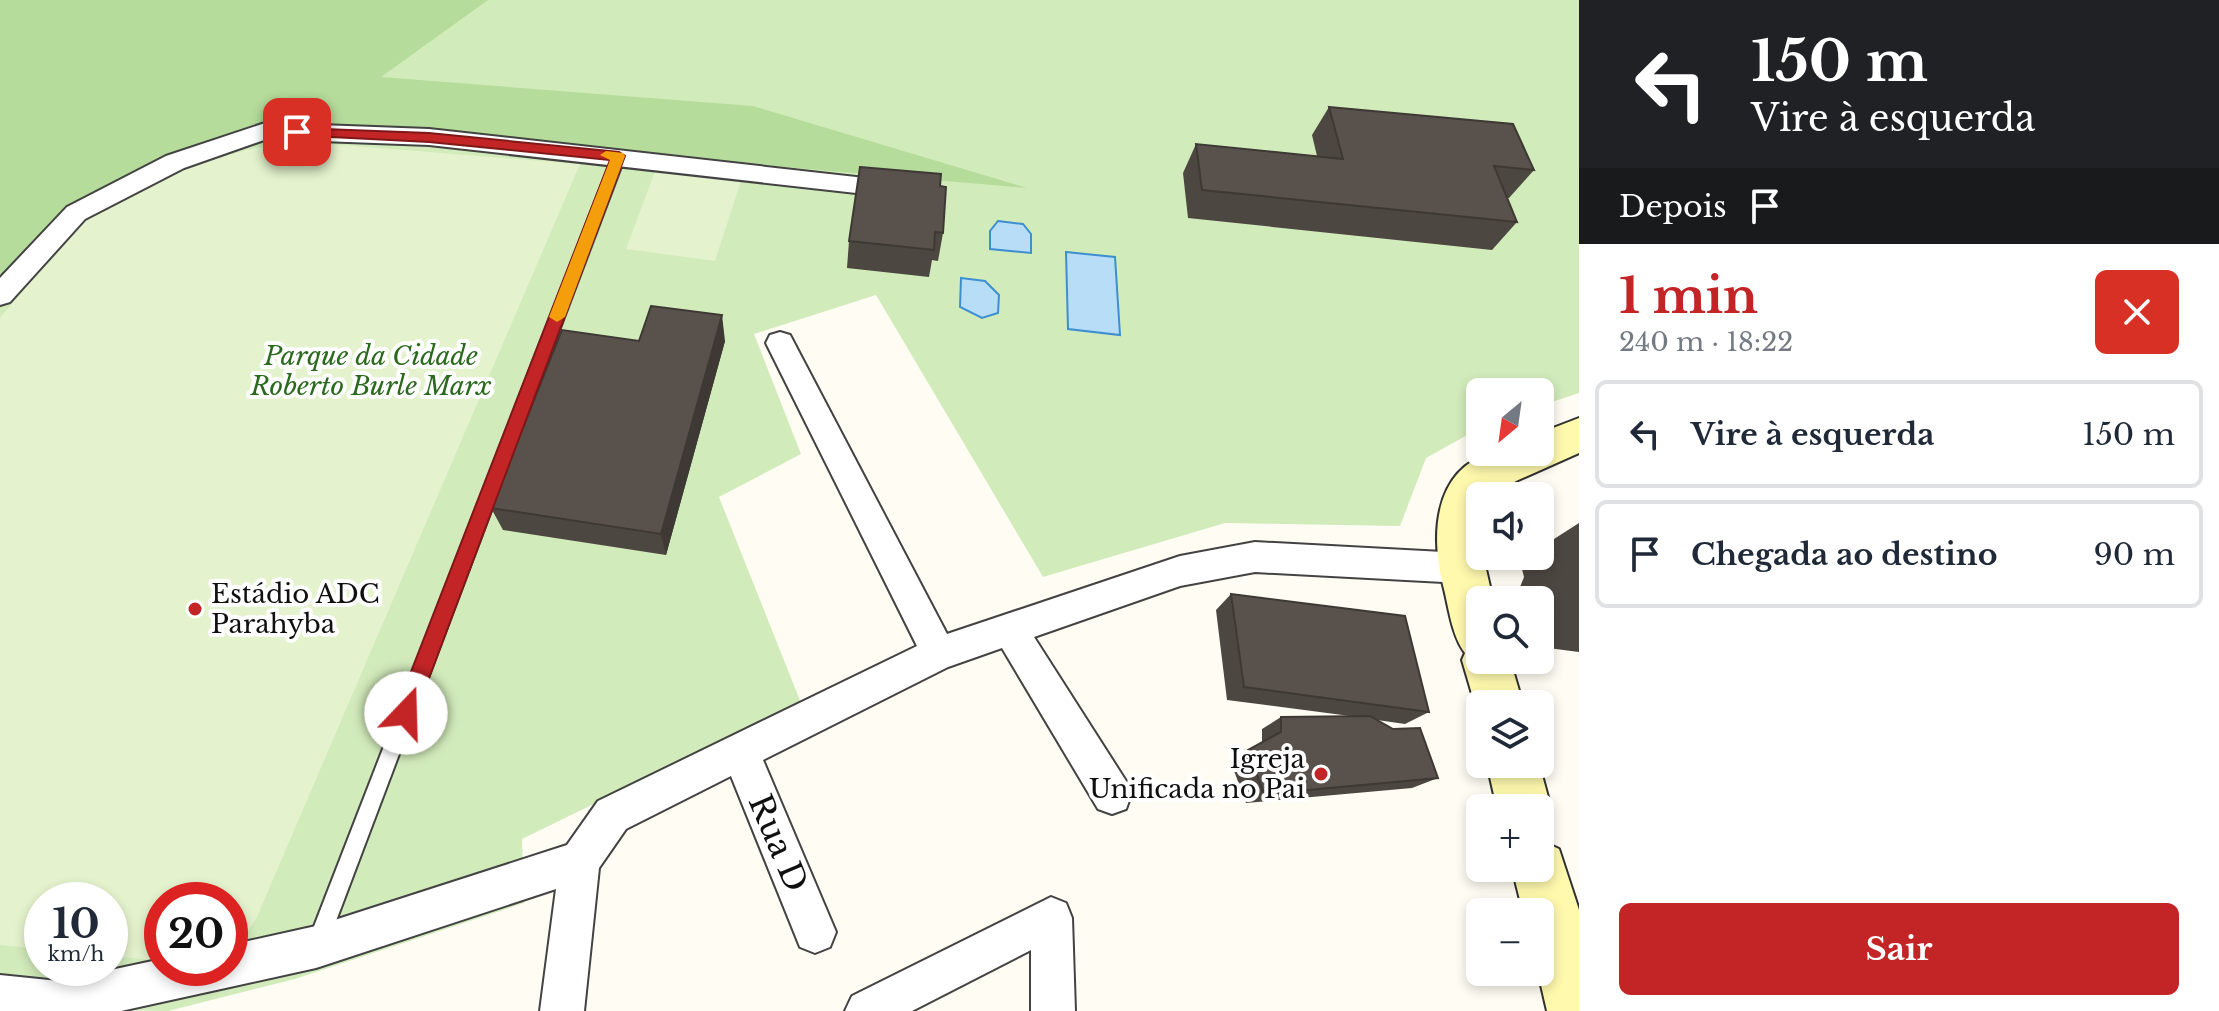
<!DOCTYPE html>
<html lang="pt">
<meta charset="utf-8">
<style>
:root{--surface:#fff;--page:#f6f6f7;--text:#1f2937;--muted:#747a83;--line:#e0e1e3;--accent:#c32526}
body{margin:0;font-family:"Libre Baskerville",serif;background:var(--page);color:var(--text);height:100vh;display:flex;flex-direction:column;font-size:30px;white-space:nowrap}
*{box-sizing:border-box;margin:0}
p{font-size:26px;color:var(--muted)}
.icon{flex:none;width:44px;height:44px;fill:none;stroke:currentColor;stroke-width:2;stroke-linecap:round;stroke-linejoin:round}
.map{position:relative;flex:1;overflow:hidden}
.details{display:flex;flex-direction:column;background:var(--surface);width:640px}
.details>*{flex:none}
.hud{background:#202124;color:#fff;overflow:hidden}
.needle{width:52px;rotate:209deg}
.controls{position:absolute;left:1466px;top:378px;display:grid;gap:16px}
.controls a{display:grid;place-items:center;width:88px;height:88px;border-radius:12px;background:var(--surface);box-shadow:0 4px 12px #0003;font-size:40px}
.speed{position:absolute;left:24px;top:882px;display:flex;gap:16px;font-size:40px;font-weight:700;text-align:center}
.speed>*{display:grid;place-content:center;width:104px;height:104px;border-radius:50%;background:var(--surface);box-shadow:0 4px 12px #0003;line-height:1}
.speed small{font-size:20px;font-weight:400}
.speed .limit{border:12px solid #d22;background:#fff;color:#111}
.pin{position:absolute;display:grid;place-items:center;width:68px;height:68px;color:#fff;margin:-34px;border-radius:16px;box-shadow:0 4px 12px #0006}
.me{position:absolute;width:88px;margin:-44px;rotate:21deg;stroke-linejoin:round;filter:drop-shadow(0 0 6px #0008)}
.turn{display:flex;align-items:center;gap:28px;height:168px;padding:0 40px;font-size:36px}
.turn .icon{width:104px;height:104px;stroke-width:2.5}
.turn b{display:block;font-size:56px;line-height:68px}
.then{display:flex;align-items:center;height:76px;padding:0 40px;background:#0003;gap:16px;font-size:30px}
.round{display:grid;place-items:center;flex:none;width:84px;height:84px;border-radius:12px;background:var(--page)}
.summary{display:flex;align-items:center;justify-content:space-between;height:136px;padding:0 40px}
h1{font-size:48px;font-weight:700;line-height:60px;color:var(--accent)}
.cta{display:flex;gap:16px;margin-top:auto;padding:16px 40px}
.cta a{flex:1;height:92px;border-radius:12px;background:var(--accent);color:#fff;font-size:32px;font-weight:700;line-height:92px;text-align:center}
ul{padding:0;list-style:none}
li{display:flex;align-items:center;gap:24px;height:108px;margin:0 16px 12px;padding:0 24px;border:4px solid var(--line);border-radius:12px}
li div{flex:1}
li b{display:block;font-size:30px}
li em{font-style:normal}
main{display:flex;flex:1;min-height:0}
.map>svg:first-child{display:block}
</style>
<main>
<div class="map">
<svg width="1579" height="1011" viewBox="0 0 1579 1011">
<rect width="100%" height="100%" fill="#fffdf3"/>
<path fill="#d2ebbb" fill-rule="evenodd" d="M0 0H1579V393L1540 406V392H1480V428L1426 458 1400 526 1225 523 1043 577 876 295 754 334 801 454 719 497 801 703 522 839 524 903 295 979 168 1011 0 1009ZM42 900H110V968H42ZM162 900H230V968H162Z"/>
<path fill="#b5dc9a" d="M0 0H488L381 77 753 106 1027 188 428 136 264 130 72 212 0 292Z"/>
<path fill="#e4f2cd" d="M292 141 580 164 256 919 239 944 230 948V900H162V961L110 956V900H42V949L0 945V318C24 290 46 259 72 233 119 185 227 151 292 141Z
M657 166 743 175 715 261 626 249Z"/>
<path fill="#b7ddf7" stroke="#3d8fcf" stroke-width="2" d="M998 221 1023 224 1031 234V253L990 249V231Z
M1066 252 1115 257 1120 335 1068 329Z
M961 278 985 281 999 295 998 313 982 318 960 307Z"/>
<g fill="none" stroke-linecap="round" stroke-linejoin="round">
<defs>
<path id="lane" d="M619 152 625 156 328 942 325 949 318 952 311 949 308 942 613 156Z"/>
<path id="street" d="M265 123 429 129 901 182 910 184 913 190 910 196 901 198 429 145 267 139 184 168 85 219 10 302 0 305V278L67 207 166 156Z
M780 332 790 335 947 634 1180 556 1255 542 1462 553 1474 557 1479 568 1474 579 1462 583 1255 572 1180 586 1034 637 1126 781 1131 795 1126 809 1112 814 1098 809 1002 648 948 667 763 760 836 932 830 947 815 953 800 947 731 776 626 829 599 868 584 1011H540L556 889 316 968 230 987 121 1011H0V975L59 981 162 959V968H230V945L316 926 567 845 598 801 917 646 766 343 770 335Z
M1051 897 1066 903 1072 918 1075 1011H1031V950L912 1011H845L852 996Z"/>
<path id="secondary" d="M1579 418V453L1516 481 1493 496H1480V556H1483L1493 600H1480V660H1510L1523 704H1480V721L1462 660 1465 653C1452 636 1449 609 1444 589 1431 540 1431 471 1491 453 1505 449 1525 452 1540 452V433Z
M1487 764H1539L1551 808 1543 827 1540 828V808H1497Z
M1540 840 1559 849 1579 910V1011H1547L1538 972 1540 912H1523L1512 868H1540Z"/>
</defs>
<use href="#lane" stroke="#434343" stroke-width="4"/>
<use href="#street" stroke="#434343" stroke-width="4"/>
<use href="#secondary" stroke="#323232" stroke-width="4"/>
<use href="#lane" fill="#fff" fill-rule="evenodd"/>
<use href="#street" fill="#fff" fill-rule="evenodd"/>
<use href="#secondary" fill="#fff9ae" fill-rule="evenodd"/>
</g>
<path fill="#4d4741" d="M1329 107 1534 170 1509 198H1507L1517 222 1492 250 1188 218 1183 173 1196 144 1317 156 1312 135Z
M940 186 943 233 938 261 932 260 929 277 847 268 849 241Z
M639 341H725L666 555 503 530 491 508Z
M1579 523V652L1548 648 1540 621V600H1524L1520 587 1524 577 1520 561 1528 556H1540V548Z
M1231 594 1429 712 1405 724 1377 720 1438 778 1412 788 1246 803 1230 760 1262 742V729L1281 717 1350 716 1227 700 1216 610Z"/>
<path fill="#3e3935" d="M722 315 725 341 666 555 661 534Z"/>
<path fill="#59524c" stroke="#3e3935" stroke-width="2" d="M1329 107 1513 124 1534 170 1494 166 1517 222 1202 190 1196 144 1343 159Z
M860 167 941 174 940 186 946 187 943 233 935 232 934 250 849 241Z
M651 306 722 315 661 534 491 508 562 330 639 341Z
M1231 594 1405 616 1429 712 1244 687Z
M1370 716 1393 729 1420 728 1438 778 1264 794 1248 750 1281 732V717Z"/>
<path fill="#c32526" stroke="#7f1819" stroke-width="2" d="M297 128 429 133 619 152 625 156 416 713 413 720 406 723 398 720 395 713 610 160 429 142 292 135 290 132Z"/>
<path fill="#f59e0b" d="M606 151 623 153 625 156 565 317 557 322 549 317 610 160 600 155Z"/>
<g fill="#c32526" stroke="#fff" stroke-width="3">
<circle cx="195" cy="609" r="8"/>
<circle cx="1321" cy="774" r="8"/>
</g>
<g text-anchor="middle" stroke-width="8" stroke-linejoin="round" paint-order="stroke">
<g font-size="26" font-style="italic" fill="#2b6a1e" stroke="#fff">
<text x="371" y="365">Parque da Cidade<tspan x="371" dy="30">Roberto Burle Marx</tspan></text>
</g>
<g font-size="26" fill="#101010" stroke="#fff" text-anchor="start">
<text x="211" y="603">Estádio ADC<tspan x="211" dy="30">Parahyba</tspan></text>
<text x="1305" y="768" text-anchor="end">Igreja<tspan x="1305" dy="30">Unificada no Pai</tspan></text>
</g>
<g font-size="32" fill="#101010" stroke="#fff">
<text transform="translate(778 843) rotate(67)" y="11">Rua D</text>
</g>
</g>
</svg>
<div class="controls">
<a><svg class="needle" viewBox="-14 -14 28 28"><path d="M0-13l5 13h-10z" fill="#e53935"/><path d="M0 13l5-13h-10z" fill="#747a83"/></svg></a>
<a><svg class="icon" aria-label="sound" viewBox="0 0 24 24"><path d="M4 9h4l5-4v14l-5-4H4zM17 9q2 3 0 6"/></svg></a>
<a><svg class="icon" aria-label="search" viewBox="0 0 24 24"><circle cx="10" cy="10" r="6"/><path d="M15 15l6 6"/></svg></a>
<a><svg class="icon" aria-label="layers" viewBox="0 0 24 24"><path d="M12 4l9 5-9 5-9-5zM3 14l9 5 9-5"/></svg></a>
<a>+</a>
<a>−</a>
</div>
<div class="speed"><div>10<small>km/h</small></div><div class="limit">20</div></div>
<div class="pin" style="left:297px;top:132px;background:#d93025"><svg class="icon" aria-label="arrive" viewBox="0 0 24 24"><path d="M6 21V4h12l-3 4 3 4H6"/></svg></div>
<svg class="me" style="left:406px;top:713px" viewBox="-20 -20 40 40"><circle r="19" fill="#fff"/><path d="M0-13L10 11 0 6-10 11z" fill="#c32526"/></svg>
</div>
<section class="details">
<div class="hud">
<div class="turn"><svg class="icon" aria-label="left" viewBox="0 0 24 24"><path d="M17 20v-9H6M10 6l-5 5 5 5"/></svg><div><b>150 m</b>Vire à esquerda</div></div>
<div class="then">Depois<svg class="icon" aria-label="arrive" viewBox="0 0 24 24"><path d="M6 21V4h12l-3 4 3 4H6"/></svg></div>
</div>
<div class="summary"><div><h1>1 min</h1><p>240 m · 18:22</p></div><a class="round" style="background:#d93025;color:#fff"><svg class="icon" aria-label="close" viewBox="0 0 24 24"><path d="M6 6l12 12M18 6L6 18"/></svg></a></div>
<ul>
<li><svg class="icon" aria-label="left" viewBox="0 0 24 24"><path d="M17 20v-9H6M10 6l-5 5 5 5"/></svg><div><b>Vire à esquerda</b></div><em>150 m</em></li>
<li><svg class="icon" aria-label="arrive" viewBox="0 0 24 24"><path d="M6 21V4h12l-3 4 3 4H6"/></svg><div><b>Chegada ao destino</b></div><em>90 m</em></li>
</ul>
<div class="cta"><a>Sair</a></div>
</section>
</main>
